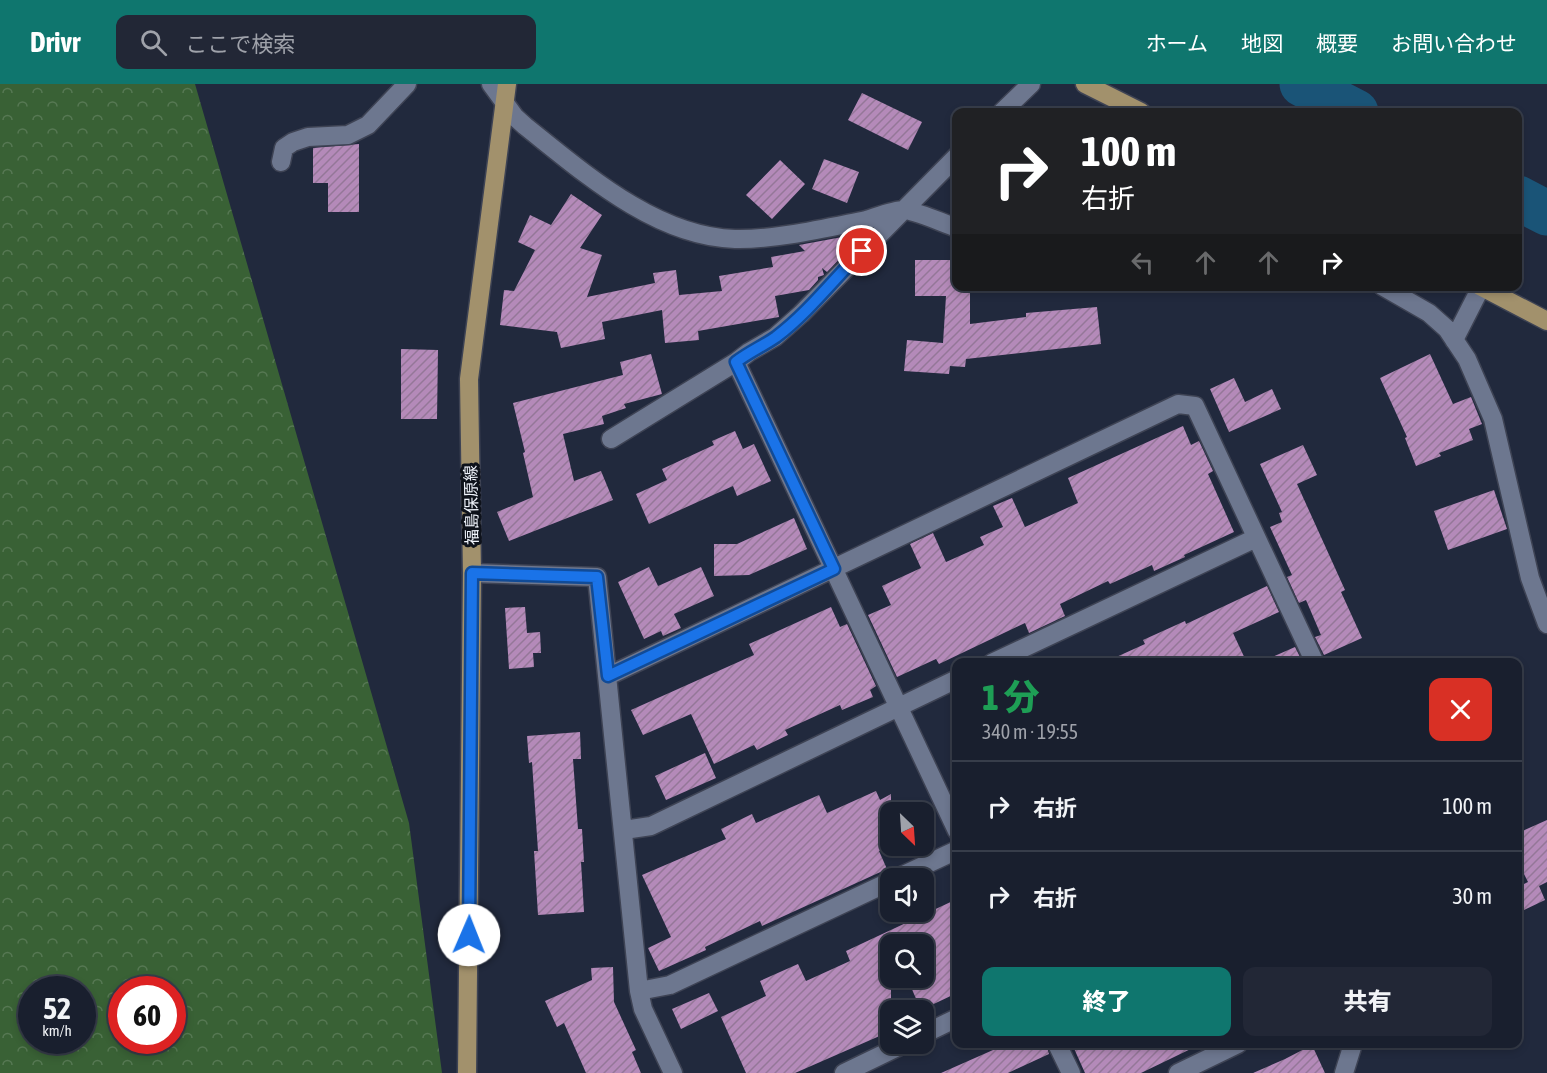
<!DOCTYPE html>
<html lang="ja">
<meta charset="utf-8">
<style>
:root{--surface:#191f2e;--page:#222736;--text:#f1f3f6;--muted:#9fa2aa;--line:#373d4a;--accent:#0f766e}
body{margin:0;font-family:"Asap Condensed","Noto Sans JP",sans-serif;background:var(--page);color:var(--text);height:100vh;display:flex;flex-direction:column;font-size:22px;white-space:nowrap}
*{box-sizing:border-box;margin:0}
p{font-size:20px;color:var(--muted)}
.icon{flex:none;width:33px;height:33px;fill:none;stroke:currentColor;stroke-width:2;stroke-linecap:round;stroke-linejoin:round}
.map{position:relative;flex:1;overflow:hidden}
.details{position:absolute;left:952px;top:574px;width:570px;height:390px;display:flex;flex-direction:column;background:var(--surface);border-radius:12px;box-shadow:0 3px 9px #0003,0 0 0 2px var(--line)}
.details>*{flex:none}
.banner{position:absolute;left:952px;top:24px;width:570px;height:183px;border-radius:12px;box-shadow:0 3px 9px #0003,0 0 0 2px var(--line);background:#202124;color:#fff;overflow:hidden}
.needle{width:39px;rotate:155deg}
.buttons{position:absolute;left:880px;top:718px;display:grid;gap:12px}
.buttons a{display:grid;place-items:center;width:54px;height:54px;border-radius:12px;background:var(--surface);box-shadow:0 3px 9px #0003,0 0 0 2px var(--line);font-size:30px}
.speed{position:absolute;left:18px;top:892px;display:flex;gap:12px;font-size:30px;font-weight:700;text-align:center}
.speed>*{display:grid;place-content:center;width:78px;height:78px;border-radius:50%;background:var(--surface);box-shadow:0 3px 9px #0003,0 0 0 2px var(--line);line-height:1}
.speed small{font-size:15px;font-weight:400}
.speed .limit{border:9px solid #d22;background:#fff;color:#111}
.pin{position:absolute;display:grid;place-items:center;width:51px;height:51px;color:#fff;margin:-26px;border:3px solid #fff;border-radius:50%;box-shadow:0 2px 6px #0007}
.me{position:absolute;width:66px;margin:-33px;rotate:1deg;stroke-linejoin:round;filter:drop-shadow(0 0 4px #0008)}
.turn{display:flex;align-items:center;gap:21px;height:126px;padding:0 30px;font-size:27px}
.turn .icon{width:78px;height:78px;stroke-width:2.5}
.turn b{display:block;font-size:42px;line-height:51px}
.lanes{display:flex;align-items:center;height:57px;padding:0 30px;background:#0003;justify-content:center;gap:30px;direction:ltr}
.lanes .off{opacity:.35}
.round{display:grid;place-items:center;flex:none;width:63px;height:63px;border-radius:12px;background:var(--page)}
.headline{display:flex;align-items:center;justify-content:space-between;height:102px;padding:0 30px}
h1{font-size:36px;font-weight:800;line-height:45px;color:#1e9e55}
.primary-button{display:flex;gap:12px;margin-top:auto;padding:12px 30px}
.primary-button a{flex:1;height:69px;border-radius:12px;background:var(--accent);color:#fff;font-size:24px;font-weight:800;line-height:69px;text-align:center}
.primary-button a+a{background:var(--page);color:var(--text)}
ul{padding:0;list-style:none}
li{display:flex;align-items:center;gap:18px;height:90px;padding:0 30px;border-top:2px solid var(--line)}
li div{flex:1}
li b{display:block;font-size:22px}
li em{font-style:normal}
header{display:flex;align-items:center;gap:36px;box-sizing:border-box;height:84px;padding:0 30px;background:var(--accent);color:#fff}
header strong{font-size:28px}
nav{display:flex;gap:33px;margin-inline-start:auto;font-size:21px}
.search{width:420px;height:54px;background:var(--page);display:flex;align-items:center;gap:15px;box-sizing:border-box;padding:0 21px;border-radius:12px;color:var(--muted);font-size:22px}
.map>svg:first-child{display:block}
</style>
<header>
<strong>Drivr</strong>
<div class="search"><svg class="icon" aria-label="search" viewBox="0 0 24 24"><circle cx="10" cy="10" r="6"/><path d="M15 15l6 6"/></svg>ここで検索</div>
<nav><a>ホーム</a><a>地図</a><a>概要</a><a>お問い合わせ</a></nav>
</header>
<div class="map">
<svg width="1547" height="989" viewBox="0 0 1547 989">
<defs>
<pattern id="forest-crowns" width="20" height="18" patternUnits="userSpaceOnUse" patternTransform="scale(1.5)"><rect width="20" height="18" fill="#396135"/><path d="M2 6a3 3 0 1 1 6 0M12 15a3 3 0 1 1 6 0" fill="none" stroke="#567853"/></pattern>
<pattern id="building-hatch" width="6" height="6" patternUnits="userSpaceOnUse" patternTransform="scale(1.5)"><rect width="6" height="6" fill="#b48ab9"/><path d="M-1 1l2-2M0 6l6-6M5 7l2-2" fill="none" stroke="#947798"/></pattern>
</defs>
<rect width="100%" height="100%" fill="#21293d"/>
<path fill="url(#forest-crowns)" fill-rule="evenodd" d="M0 0H195L409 739 442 989H0ZM32 906H82V957H32ZM122 906H172V957H122Z"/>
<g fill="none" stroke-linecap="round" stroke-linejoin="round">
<path stroke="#1a5477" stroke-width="45" d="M1302 0 1356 28
M1518 114 1547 129"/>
</g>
<path fill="url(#building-hatch)" d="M862 9 922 38 908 66 848 36Z
M359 60V128H328V99H313V64Z
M824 75 859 88 847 119 812 105Z
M780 76 805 100 772 135 746 111Z
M571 110 602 131 580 164 602 171 587 213 655 199 653 189 676 186 679 211 722 207 719 192 773 183 771 173 805 167 799 161 853 151 854 160 827 188 822 184 824 191 818 193V196L809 206 775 212 779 233 698 247 699 256 665 259 662 226 602 238 605 255 561 264 557 248 500 241 504 206 514 207 535 166 518 158 530 131 551 141Z
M915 176H957V202H970V240L1026 233V229L1097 223 1101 260 966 275 965 283 950 282 949 290 904 287 907 256 943 259 946 212H915Z
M401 265 438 266 437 335H401Z
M651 270 662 310 624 320 626 324 602 332 604 340 563 350 574 397 601 387 613 416 509 457 497 428 533 413 523 369 525 368 513 319 623 291 620 278Z
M1430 270 1453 320 1471 313 1482 340 1469 345 1473 356 1439 369 1441 372 1416 382 1405 354 1407 353 1380 294Z
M1234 294 1245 318 1272 305 1281 325 1229 348 1210 305Z
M1183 342 1191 361 1199 357 1213 387 1208 390 1234 448 1184 471 1185 473 1154 487 1152 481 1110 500 1108 497 1060 520 1065 532 1029 549 1025 539 939 580 936 575 897 593 868 531 891 521 882 502 921 484 910 460 933 449 946 478 984 461 980 453 1003 443 993 422 1012 414 1025 443 1078 419 1068 394Z
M735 347 743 365 754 360 771 397 737 412 733 402 649 440 636 410 667 396 662 385 714 361 712 357Z
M1303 361 1317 391 1297 400 1345 506 1341 508 1362 554 1324 571 1315 553 1321 551 1306 516 1299 519 1287 493 1292 491 1270 443 1282 438 1279 429 1282 428 1260 380Z
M1494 406 1507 445 1448 466 1434 427Z
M794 434 807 465 749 491 714 492V460H737Z
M649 483 658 502 701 483 714 512 674 530 681 544 663 552 661 547 644 555 618 498Z
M1267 502 1279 528 1233 549 1247 579H1103L1145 560 1143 556 1185 537 1186 540Z
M525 523 527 549 540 548 541 569H533L534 583 509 585 505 524Z
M831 523 840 543 847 540 876 602 870 606 873 613 842 626 840 621 785 646 788 651 757 666 754 661 714 680 691 630 643 651 631 626 754 571 749 560Z
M1295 563 1303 579H1259Z
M580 648 581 675H573L578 745H582L584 778H581L584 828 538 831 534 767H538L532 678 529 679 527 652Z
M705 669 716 694 666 716 655 692Z
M876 707 880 716 891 710V762L879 767 887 785 762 842 760 837 705 863 706 866 659 887 648 864 671 853 642 791 726 755 721 745 752 730 756 739 819 711 827 729Z
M1547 736V798L1539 802 1545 816 1524 826 1518 813V803L1528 798 1518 778V749Z
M957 815V909L921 926 907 894H924V861H892L891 859V947L795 989H746L721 933 766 912 760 897 798 880 806 897 850 877 846 867Z
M613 883 614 918 636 966 632 968 641 989H586L564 939 557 943 545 917 592 896 591 884Z
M709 909 718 927 681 945 672 925Z
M991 960H1046L1049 970 1008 989H941L993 966Z
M1072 960H1201L1141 989H1085Z
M1312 961 1325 989H1253L1285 975Z"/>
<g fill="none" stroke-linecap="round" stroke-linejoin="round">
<defs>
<path id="minor" d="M491 0 515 33 525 42C584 89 656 153 735 155 775 156 826 144 866 136 876 133 896 125 905 126 922 129 940 138 957 144
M1002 28 1031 0
M957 72 801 230 775 253 749 268 736 278 957 747
M281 78 284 64 293 58 308 53 348 51 368 41 407 0
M1382 202 1429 229 1447 245 1467 275 1493 335 1530 494 1547 540
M1454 256 1481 203
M611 355 736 278
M472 489 597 493 639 907 643 925 673 989
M992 579 1256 454
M608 592 1178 320 1195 322 1315 579
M624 746 651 742 957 595
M895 795 957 766
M639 907 670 901 891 797
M924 950 957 934
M1057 960 1071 989
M844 989 904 960
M1178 989 1238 960
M1344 989 1353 960"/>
<path id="major" d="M1085 0 1141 28
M1480 202 1547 237
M467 989 472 489 469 295 507 0"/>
</defs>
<use href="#minor" stroke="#3e4354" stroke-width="21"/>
<use href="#major" stroke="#3e4354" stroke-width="21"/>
<use href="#minor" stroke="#6d778f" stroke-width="18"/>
<use href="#major" stroke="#a2916c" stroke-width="18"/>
</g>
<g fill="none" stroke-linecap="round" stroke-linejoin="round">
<defs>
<path id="route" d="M469 851 472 489 597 493 608 592 834 485 736 278C749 268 763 262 776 253 808 229 834 195 862 167"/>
</defs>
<use href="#route" stroke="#114b97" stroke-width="15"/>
<use href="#route" stroke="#1a73e8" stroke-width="10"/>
</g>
<g text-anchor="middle" stroke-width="6" stroke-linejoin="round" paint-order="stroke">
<g font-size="16" fill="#f1f5fd" stroke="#0e121b">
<text transform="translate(471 421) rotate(-91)" y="6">福島保原線</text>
</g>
</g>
</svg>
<div class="buttons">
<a><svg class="needle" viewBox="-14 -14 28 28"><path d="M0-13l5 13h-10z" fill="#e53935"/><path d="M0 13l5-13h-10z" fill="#9fa2aa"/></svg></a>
<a><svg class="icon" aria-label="sound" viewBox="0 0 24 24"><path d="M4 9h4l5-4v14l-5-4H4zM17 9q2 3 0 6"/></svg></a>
<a><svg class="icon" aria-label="search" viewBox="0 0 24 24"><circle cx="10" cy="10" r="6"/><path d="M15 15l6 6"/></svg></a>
<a><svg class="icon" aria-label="layers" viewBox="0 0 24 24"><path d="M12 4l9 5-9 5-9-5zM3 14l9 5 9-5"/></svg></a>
</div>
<div class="speed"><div>52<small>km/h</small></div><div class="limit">60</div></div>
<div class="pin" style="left:862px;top:167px;background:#d93025"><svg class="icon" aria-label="arrive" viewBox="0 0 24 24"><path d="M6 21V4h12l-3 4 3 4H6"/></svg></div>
<svg class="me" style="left:469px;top:851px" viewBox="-20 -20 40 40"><circle r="19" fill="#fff"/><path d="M0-13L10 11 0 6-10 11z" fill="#1a73e8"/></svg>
<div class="banner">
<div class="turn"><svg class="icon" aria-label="right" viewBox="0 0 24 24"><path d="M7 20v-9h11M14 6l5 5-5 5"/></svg><div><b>100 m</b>右折</div></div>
<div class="lanes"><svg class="icon off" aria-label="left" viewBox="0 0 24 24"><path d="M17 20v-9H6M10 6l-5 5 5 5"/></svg><svg class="icon off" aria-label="ahead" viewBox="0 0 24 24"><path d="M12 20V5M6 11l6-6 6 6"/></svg><svg class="icon off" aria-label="ahead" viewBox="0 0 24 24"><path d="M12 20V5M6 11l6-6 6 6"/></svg><svg class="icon" aria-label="right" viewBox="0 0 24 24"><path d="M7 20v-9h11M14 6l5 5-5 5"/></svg></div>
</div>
<section class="details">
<div class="headline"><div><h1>1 分</h1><p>340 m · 19:55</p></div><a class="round" style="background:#d93025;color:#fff"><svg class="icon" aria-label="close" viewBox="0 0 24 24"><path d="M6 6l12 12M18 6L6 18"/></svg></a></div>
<ul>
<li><svg class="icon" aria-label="right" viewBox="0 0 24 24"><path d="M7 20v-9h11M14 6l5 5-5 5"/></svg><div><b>右折</b></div><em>100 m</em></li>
<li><svg class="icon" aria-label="right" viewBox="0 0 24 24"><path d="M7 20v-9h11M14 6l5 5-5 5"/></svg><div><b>右折</b></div><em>30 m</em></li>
</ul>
<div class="primary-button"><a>終了</a><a>共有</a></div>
</section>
</div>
